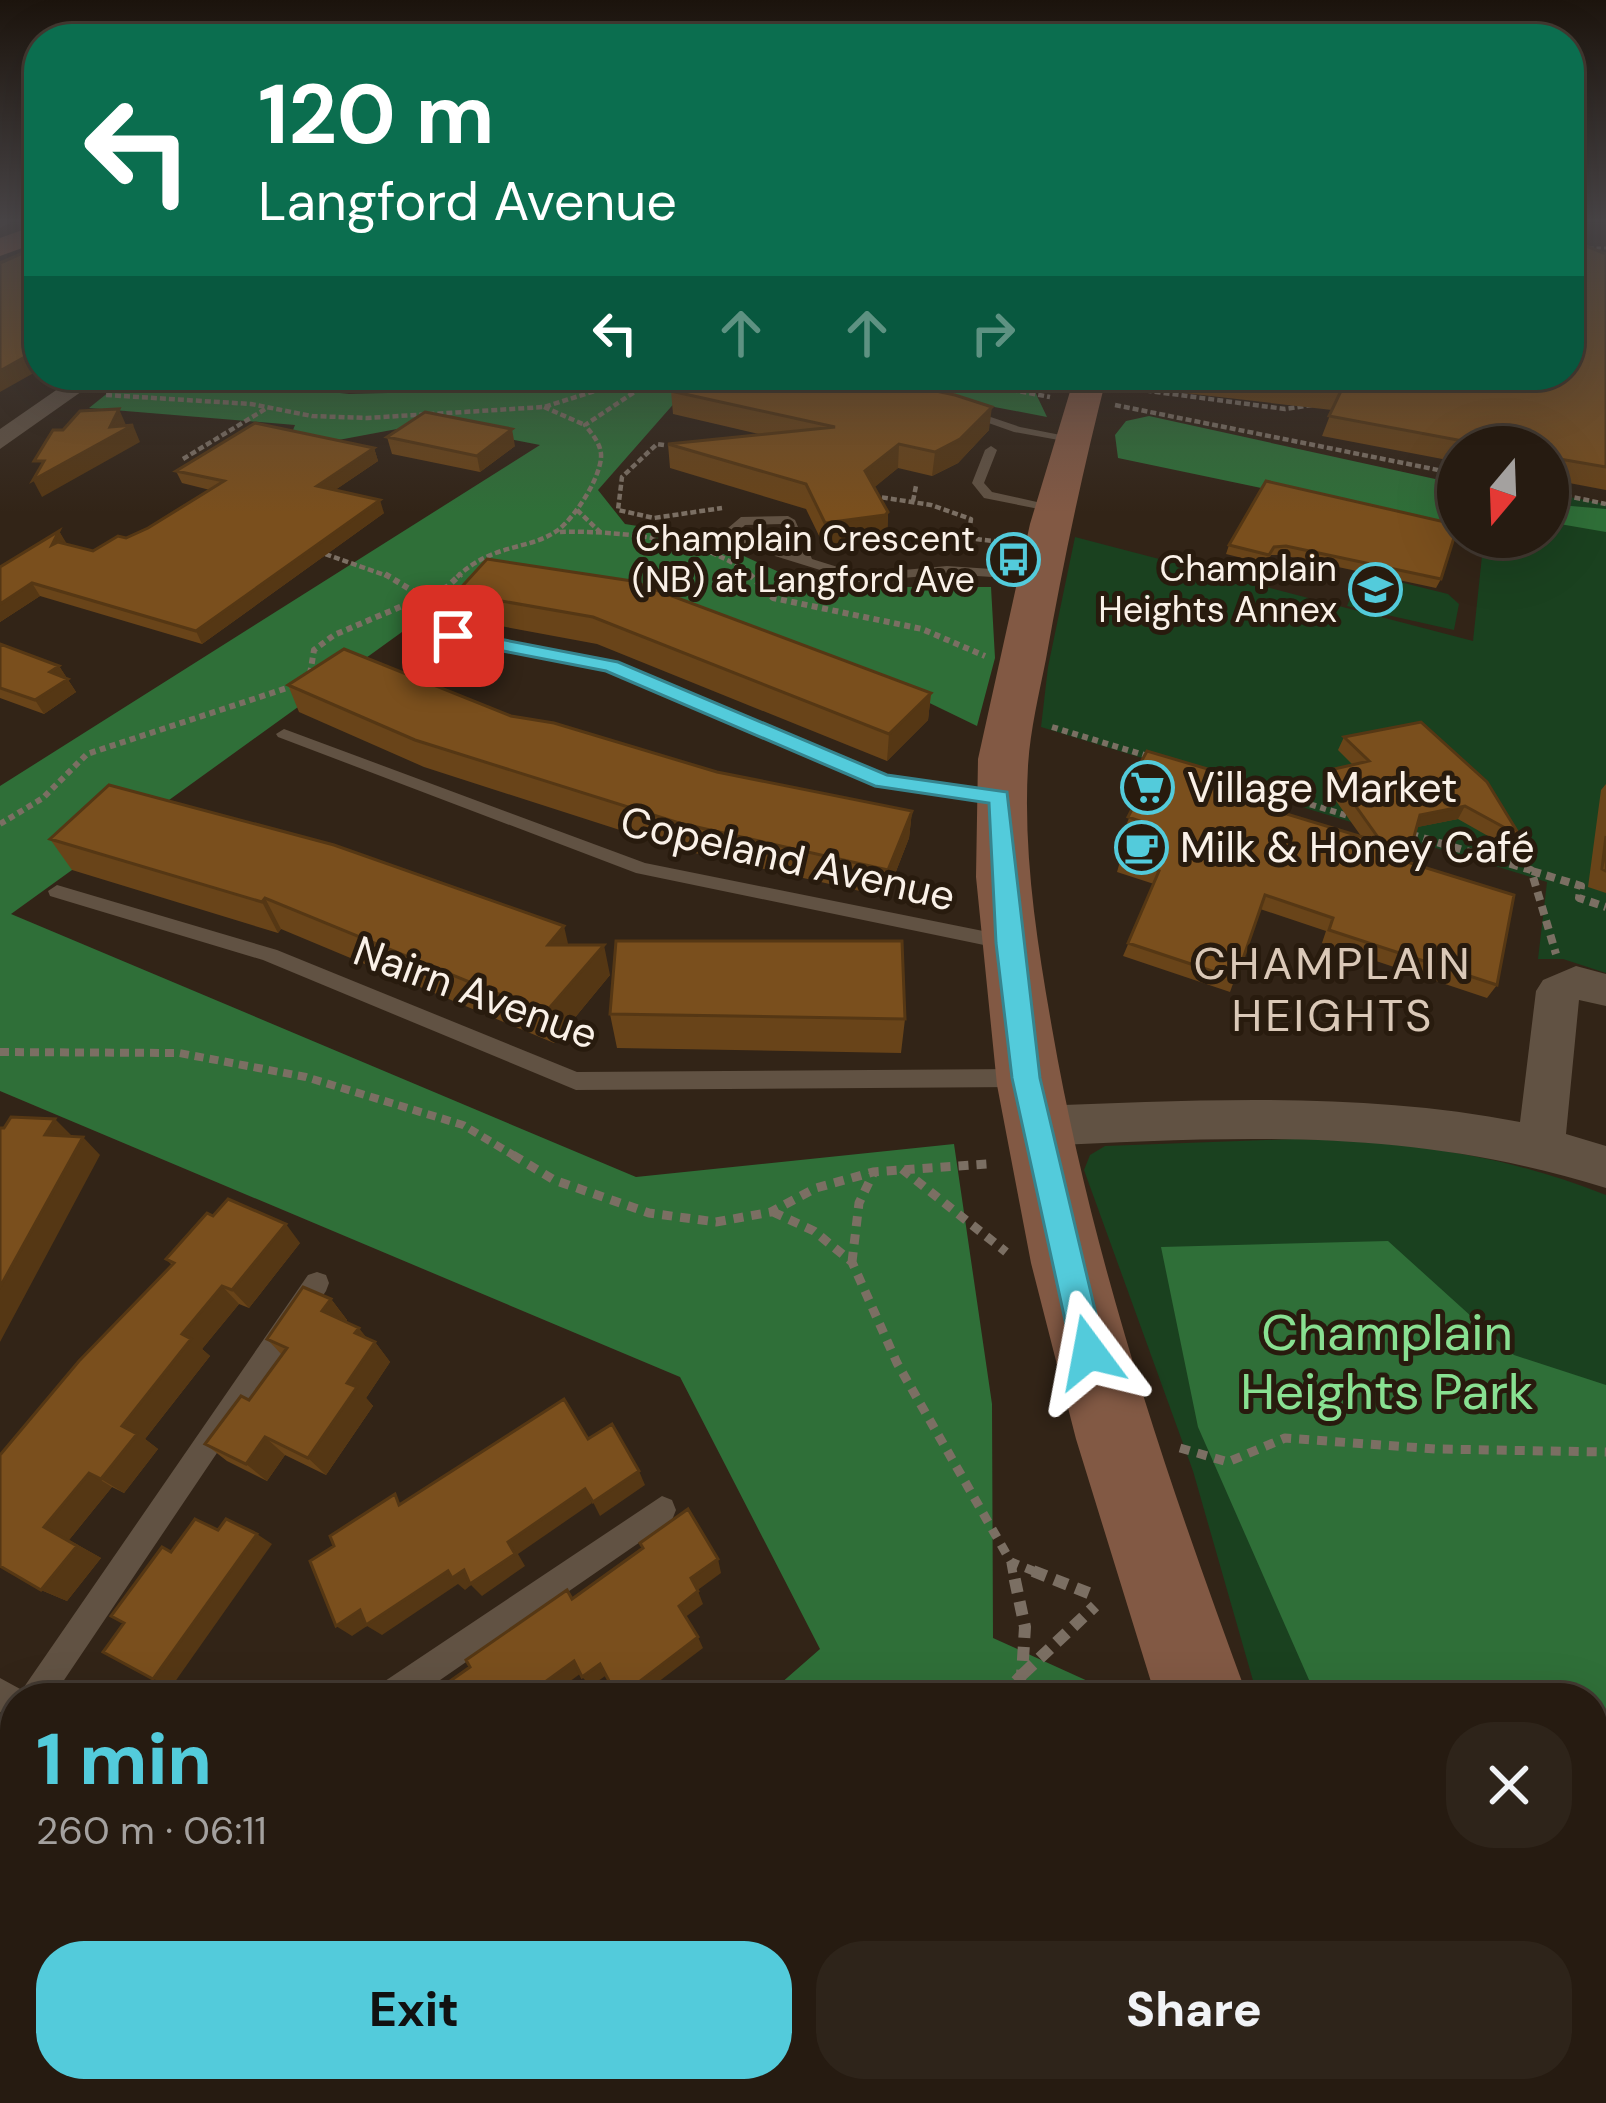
<!DOCTYPE html>
<meta charset="utf-8">
<style>
:root{--surface:#261b11;--page:#2e241a;--text:#f1f3f6;--muted:#a4a19f;--line:#423931;--accent:#53cbdb}
body{margin:0;font-family:"DM Sans",sans-serif;background:var(--page);color:var(--text);height:100vh;display:flex;flex-direction:column;font-size:45px;white-space:nowrap}
*{box-sizing:border-box;margin:0}
p{font-size:39px;color:var(--muted)}
.icon{flex:none;width:66px;height:66px;fill:none;stroke:currentColor;stroke-width:2;stroke-linecap:round;stroke-linejoin:round}
.map{position:relative;flex:1;overflow:hidden}
.drawer{position:absolute;left:0px;top:1683px;width:1608px;height:420px;display:flex;flex-direction:column;background:var(--surface);border-radius:48px 48px 0 0;box-shadow:0 12px 48px #0002,0 0 0 3px var(--line)}
.drawer>*{flex:none}
.top-card{position:absolute;left:24px;top:24px;width:1560px;height:366px;border-radius:48px;box-shadow:0 12px 48px #0002,0 0 0 3px var(--line);background:#0b6e4f;color:#fff;overflow:hidden}
.needle{width:78px;rotate:199deg}
.controls{position:absolute;left:1437px;top:426px;display:grid;gap:24px}
.controls a{display:grid;place-items:center;width:132px;height:132px;border-radius:50%;background:var(--surface);box-shadow:0 12px 48px #0002,0 0 0 3px var(--line);font-size:60px}
.pin{position:absolute;display:grid;place-items:center;width:102px;height:102px;color:#fff;margin:-51px;border-radius:24px;box-shadow:0 6px 18px #0006}
.me{position:absolute;width:132px;margin:-66px;rotate:347deg;stroke-linejoin:round;filter:drop-shadow(0 0 9px #0008)}
.turn{display:flex;align-items:center;gap:42px;height:252px;padding:0 36px;font-size:54px}
.turn .icon{width:156px;height:156px;stroke-width:2.5}
.turn b{display:block;font-size:84px;line-height:102px}
.lanes{display:flex;align-items:center;height:114px;padding:0 36px;background:#0003;justify-content:center;gap:60px;direction:ltr}
.lanes .off{opacity:.35}
.round{display:grid;place-items:center;flex:none;width:126px;height:126px;border-radius:48px;background:var(--page)}
.summary{display:flex;align-items:center;justify-content:space-between;height:204px;padding:0 36px}
h1{font-size:72px;font-weight:800;line-height:90px;color:var(--accent)}
.cta{display:flex;gap:24px;margin-top:auto;padding:24px 36px}
.cta a{flex:1;height:138px;border-radius:48px;background:var(--accent);color:#111;font-size:48px;font-weight:800;line-height:138px;text-align:center}
.cta a+a{background:var(--page);color:var(--text)}
.map>svg:first-child{display:block}
</style>
<div class="map">
<svg width="1606" height="2103" viewBox="0 0 1606 2103">
<rect width="100%" height="100%" fill="#322417"/>
<path fill="#1a411f" d="M1548 493 1606 504V973L1563 959H1538L1547 882 1041 727 1048 667 1075 537 1473 641 1484 537H1548Z
M1388 579 1448 594 1459 604 1454 630 1347 606 1350 599 1365 595 1381 599Z
M1295 1139C1410 1142 1498 1153 1606 1195V2103H1441L1434 2088H1593V1698H1258L1193 1471 1084 1170 1090 1155 1105 1146Z"/>
<path fill="#2f6f38" d="M130 375H241L275 386 349 394 426 392 546 375H699L598 490 625 524 700 536 812 587H991L995 658 977 726 847 663 481 575 11 914 636 1177 954 1144 992 1404 993 1638 1101 1687 1105 1698H764L820 1649 680 1377 0 1091V786L540 445 429 423 285 450 295 425 89 408Z
M827 375H1006L1029 379 1047 417Z
M1149 416 1458 484V529L1118 458 1115 435 1126 421Z
M1548 504 1606 509V532L1548 522Z
M1388 1241 1514 1355 1606 1385V2103H1509L1502 2088H1593V1698H1317L1198 1427 1161 1247Z
M382 2088H1229L1230 2103H379Z"/>
<g fill="none" stroke-linecap="round" stroke-linejoin="round">
<path stroke="#7b6f63" stroke-width="3" stroke-dasharray="4.5 3" stroke-linecap="butt" d="M1589 248H1606
M932 375 943 377
M640 377 646 375"/>
<path stroke="#7b6f63" stroke-width="4.5" stroke-dasharray="6 3" stroke-linecap="butt" d="M599 375 606 389
M932 375 1050 397
M335 382 344 375
M1119 387 1285 409 1312 405
M106 395 251 404 312 416 367 418 544 407 646 375
M1115 405 1458 474
M544 407 585 425
M664 445 657 444 622 477 618 510 654 518 722 508
M183 459 267 408
M1548 492 1606 504
M873 496 931 505 971 519 970 526 946 547
M913 501 916 486
M577 510 600 532
M560 532C611 530 715 539 751 577
M958 537 1012 543
M317 551 390 577
M457 577C494 542 529 551 558 530 575 517 599 480 601 458 602 445 593 435 585 425L660 375"/>
<path stroke="#7b6f63" stroke-width="6" stroke-dasharray="6 4.5" stroke-linecap="butt" d="M385 574 424 598
M749 574 773 598 922 629 985 656
M310 674 314 650 334 635 447 587 461 574
M1052 727 1154 758
M1260 789 1355 818
M0 824 43 798 87 754 293 686"/>
<path stroke="#7b6f63" stroke-width="8" stroke-dasharray="9 6" stroke-linecap="butt" d="M1409 834 1531 870 1556 954
M1532 871 1581 886 1579 898 1606 907
M0 1052 179 1053 306 1077 463 1125 518 1158"/>
<path stroke="#7b6f63" stroke-width="9" stroke-dasharray="10 8" stroke-linecap="butt" d="M513 1155 554 1180 649 1213 716 1222 771 1212 816 1188 873 1172 987 1164
M902 1169 1006 1252
M773 1212 814 1231 852 1262 897 1363 1011 1562 1041 1574
M852 1262 859 1203 873 1174
M1180 1448 1228 1462 1285 1438 1436 1449 1606 1452
M1011 1563 1013 1574"/>
<path stroke="#7b6f63" stroke-width="12" stroke-dasharray="14 9" stroke-linecap="butt" d="M1033 1571 1091 1594
M1023 1674 1095 1606
M1000 1698 1022 1675 1025 1627 1013 1571
M619 2103 633 2088"/>
<path fill="#615243" fill-rule="evenodd" d="M967 409 1020 427 1081 439 1075 443 1014 432 963 414V410Z
M991 446 997 450 984 483 992 492 1059 507V513L984 498 972 483 985 450Z
M788 516 795 520 812 559 860 574 947 566 1039 572 1046 576 1039 580 947 574 859 582 746 547 728 528 741 517ZM783 524 796 554 756 541 742 528 745 525Z
M453 632 616 663 886 776 1000 791 1009 797 1000 803 877 785 607 670 448 639 446 636Z
M284 729 645 863 1008 936 1018 943 1008 950 636 873 278 737 276 734Z
M57 885 277 950 577 1072 1020 1069 1028 1072 1031 1078 1028 1084 1020 1087 576 1090 263 960 50 896 48 891Z
M317 1272 326 1275 329 1283 326 1291 52 1698H15V1719L0 1712V1678L22 1690 308 1275Z
M662 1496 672 1500 676 1510 672 1520 414 1698H372L376 1687Z
M60 2088H105L98 2103H53Z
M270 2088H306L304 2103H268Z"/>
<path fill="#615243" fill-rule="evenodd" d="M0 219H16L0 228Z
M78 375H105L0 449V429Z
M1576 966 1606 974V1006L1579 1000 1566 1134 1606 1146V1188C1407 1126 1240 1137 1036 1146L1019 1140 1012 1126 1019 1112 1036 1106C1198 1100 1359 1091 1520 1122L1536 991 1543 980Z"/>
<path fill="#825944" fill-rule="evenodd" d="M1075 375H1107C1083 469 1063 563 1046 659 1039 694 1030 731 1028 766 1023 854 1037 942 1052 1028 1092 1259 1167 1479 1248 1698H1156L1076 1439 1031 1263 997 1085 976 877 978 759 1030 524Z
M1313 2088H1424L1430 2103H1319Z"/>
<path fill="#a36044" fill-rule="evenodd" d="M39 224V242L0 256V238Z"/>
</g>
<path fill="#694419" d="M1606 254V490L1548 479V447H1458V462L1322 436 1332 410 1184 393 1181 375H1456L1469 377Z
M331 375H454L436 378 365 380Z
M677 380 989 430 958 463 932 476 898 468 874 487 888 512 887 537 883 540 825 548 806 509 670 468 668 444 763 435 673 414 671 391 677 385Z
M387 437 515 446 480 472 392 454Z
M374 448 378 461 335 490 384 513 202 644 40 596 0 622V567L59 531 66 544 93 551 148 528 210 490 182 483 176 471Z
M1266 481 1441 579 1436 588 1282 555H1271L1266 564 1226 554 1229 545Z
M487 559 931 693 928 720 887 761 597 644 463 619 456 593Z
M0 644 59 666 76 692 44 714 0 698Z
M288 685 511 716 717 772 912 811 909 838 886 897 682 850 424 767 299 712Z
M1344 737 1520 836 1511 849 1458 819 1417 827 1407 862 1497 985 1487 998 1322 943 1326 931 1260 909 1230 992 1123 956 1154 884 1117 872 1121 858 1134 833 1124 830 1136 802 1124 799 1128 786 1280 812 1361 836 1324 784 1330 770 1353 765 1338 750Z
M1606 784V893L1588 887 1601 790Z
M50 839 568 945 610 975 554 1043 281 929 278 933 72 870Z
M610 1014 905 1019 901 1053 617 1048Z
M300 1243 249 1308 239 1304 202 1349 210 1356 145 1439 158 1449 124 1493 112 1487 69 1540 101 1558 67 1601 41 1590 172 1265 166 1259Z
M331 1299 347 1320 346 1322 368 1339 375 1342 390 1362 366 1398 373 1406 326 1475 285 1455 267 1481 227 1461 205 1444 249 1400 282 1355 267 1339Z"/>
<path fill="#553714" d="M39 349V370L0 392V371Z
M992 407 989 430 958 463 932 476 935 452Z
M119 409 126 425H133L140 442 42 497 33 480 110 427Z
M512 429 515 446 480 472 477 456Z
M899 444 898 468 864 496 865 471Z
M374 448 378 461 322 499 317 486Z
M380 500 384 513 202 644 196 631Z
M888 512 887 537 883 540 825 548V523Z
M59 531 67 544 52 545Z
M32 583 40 596 0 622V604Z
M59 666 76 692 44 714 35 700 50 672Z
M931 693 928 720 887 761 889 734Z
M1465 806 1458 819 1413 828 1420 815Z
M912 811 909 838 886 897 888 870Z
M265 898 281 929 278 933 262 902Z
M564 926 571 957 548 945Z
M604 945 610 975 554 1043 545 1013Z
M55 1119 73 1137 45 1135Z
M83 1137 100 1155 0 1342V1287Z
M286 1224 300 1243 249 1308 232 1290Z
M222 1286 239 1304 202 1349 210 1356 145 1439 158 1449 124 1493 101 1479 122 1426 182 1334Z
M331 1299 347 1320 339 1332 322 1311Z
M359 1328 373 1346 375 1342 390 1362 366 1398 373 1406 326 1475 308 1458 347 1383 355 1333Z
M265 1437 285 1455 267 1481 246 1464Z
M639 1471 645 1485 600 1516 593 1502Z
M89 1473 112 1487 69 1540 101 1558 67 1601 41 1590 44 1527Z
M585 1489 592 1503 518 1554 525 1566 482 1596 471 1585 465 1590 458 1584 382 1635 367 1626 352 1636 336 1626 360 1610 448 1571 464 1570Z
M257 1534 272 1544 172 1686 153 1679Z
M718 1559 721 1573 695 1592 691 1578Z
M698 1591 703 1604 684 1618 679 1606Z
M698 1637 703 1648 637 1698H618Z
M574 1661 584 1671 547 1698H523Z
M600 1664 608 1674 591 1686 582 1677Z
M0 1936 4 1945H15V1955L0 1967Z
M15 2045V2070L0 2084V2053L7 2046Z
M133 2088H171L178 2103H140Z"/>
<path fill="#7a4f1d" stroke="#553714" stroke-width="3" d="M1569 239 1606 254V467L1548 457V447H1495L1329 416 1341 391 1198 375H1456L1469 377 1471 375H1569Z
M39 246V349L0 371V263Z
M684 375H859L955 395 992 407 960 439 935 452 899 444 865 471 888 512 885 515 825 523 806 484 668 444 835 427 671 391 681 381 677 380Z
M119 409 110 427 133 425 33 480 44 461H34L53 430H63L80 411Z
M425 412 512 429 477 456 387 437Z
M255 423 374 448 317 486 380 500 196 631 32 583 0 604V567L59 531 52 545 58 542 93 551 118 536 126 538 148 528 224 481 176 471Z
M1266 481 1458 525 1441 579 1286 546 1274 547 1269 555 1229 545Z
M487 559 632 581 931 693 889 734 593 617 456 593Z
M0 644 59 666 50 672 68 679 35 700 0 688Z
M344 649 511 716 554 723 717 772 912 811 888 870 679 823 415 740 288 685Z
M1421 722 1487 782 1520 836 1465 806 1420 815 1407 862 1514 895 1497 985 1329 930 1333 918 1265 895 1236 979 1128 943 1159 871 1121 858 1140 821 1128 817 1142 790 1128 786 1147 751 1265 786 1280 812 1382 843 1330 770 1369 761 1344 737Z
M109 785 334 845 564 926 548 945H604L545 1013 265 898 262 902 50 839Z
M1606 836V871L1602 869Z
M616 941H902L905 1019 610 1014Z
M11 1117 55 1119 45 1135 83 1137 0 1287V1128H4Z
M228 1199 286 1224 232 1290 222 1286 182 1334 191 1339 122 1426 137 1434 101 1479 89 1473 44 1527 77 1546 41 1590 0 1566V1455L79 1361 174 1263 166 1259 207 1213 213 1216Z
M303 1287 331 1299 322 1311 359 1328 355 1333 375 1342 347 1383 357 1387 308 1458 265 1437 246 1464 205 1444 241 1396 249 1400 287 1348 267 1339Z
M564 1399 588 1439 612 1424 639 1471 593 1502 585 1489 508 1542 515 1554 470 1584 464 1570 452 1578 448 1571 366 1625 360 1610 336 1626 310 1561 334 1546 330 1536 395 1494 399 1505Z
M688 1509 718 1559 691 1578 698 1591 679 1606 698 1637 618 1698 600 1664 582 1677 574 1661 523 1698H426L470 1667 466 1660 567 1590 572 1599 643 1548 640 1543Z
M195 1519 218 1530 226 1519 257 1534 153 1679 103 1652 124 1623 111 1616 162 1547 171 1552Z
M0 1946 5 1956 15 1947 14 2062 7 2046 0 2053Z
M104 2088H133L140 2103H89Z"/>
<linearGradient id="sky" x2="0" y2="1"><stop stop-color="#1c140d"/><stop offset="0.43" stop-color="#494547"/><stop offset="1" stop-color="#494547" stop-opacity="0"/></linearGradient>
<rect width="1606" height="513" fill="url(#sky)"/>
<path fill="#53cbdb" stroke="#36848e" stroke-width="3" d="M453 630 618 662 887 775 1007 792 1040 1078 1105 1352 1100 1364 1089 1368 1077 1364 1072 1352 1012 1078 996 943 989 803 875 786 606 671 446 640 443 636Z"/>
<defs>
<symbol id="bus-ring" viewBox="-11 -11 22 22"><circle r="9.5" fill="#281b0e" stroke="#53cbdb" stroke-width="1.5"/><path d="M-5-6H5V4H4V6H2V4H-2V6H-4V4H-5ZM-3.5-4V0h7V-4ZM-3.5 1.2v1.5H-2V1.2ZM2 1.2v1.5H3.5V1.2Z" fill="#53cbdb"/></symbol>
<symbol id="school-ring" viewBox="-11 -11 22 22"><circle r="9.5" fill="#281b0e" stroke="#53cbdb" stroke-width="1.5"/><path d="M0-5L7-2L0 1L-7-2ZM-4 1L0 2.5L4 1V4Q0 6-4 4Z" fill="#53cbdb"/></symbol>
<symbol id="supermarket-ring" viewBox="-11 -11 22 22"><circle r="9.5" fill="#281b0e" stroke="#53cbdb" stroke-width="1.5"/><path d="M-6-5.5h2.5l.6 2H6L4.5 2H-2.5L-4.4-4H-6ZM-1.5 3.2a1.3 1.3 0 1 0 .1 0ZM3 3.2a1.3 1.3 0 1 0 .1 0Z" fill="#53cbdb"/></symbol>
<symbol id="cafe-ring" viewBox="-11 -11 22 22"><circle r="9.5" fill="#281b0e" stroke="#53cbdb" stroke-width="1.5"/><path d="M-5.5-4.5H6V0H3Q3 3.5 0 3.5H-2.5Q-5.5 3.5-5.5 0ZM3-3.2v2h1.7v-2ZM-6 4.5H4V6H-6Z" fill="#53cbdb"/></symbol>
</defs>
<g fill-rule="evenodd">
<use href="#bus-ring" x="984" y="530" width="59" height="59"/>
<use href="#school-ring" x="1346" y="560" width="59" height="59"/>
<use href="#supermarket-ring" x="1118" y="758" width="59" height="59"/>
<use href="#cafe-ring" x="1112" y="818" width="59" height="59"/>
</g>
<g text-anchor="middle" stroke-width="10" stroke-linejoin="round" paint-order="stroke">
<g font-size="36" fill="#faf1e8" stroke="#281b0e" text-anchor="end">
<text x="975" y="551">Champlain Crescent<tspan x="975" dy="41">(NB) at Langford Ave</tspan></text>
<text x="1337" y="581">Champlain<tspan x="1337" dy="41">Heights Annex</tspan></text>
</g>
<g font-size="42" fill="#faf1e8" stroke="#281b0e" text-anchor="start">
<text x="1187" y="802">Village Market</text>
<text x="1180" y="862">Milk &amp; Honey Café</text>
</g>
<g font-size="42" fill="#faf1e8" stroke="#281b0e">
<text transform="translate(788 858) rotate(13)" y="15">Copeland Avenue</text>
<text transform="translate(476 992) rotate(20)" y="15">Nairn Avenue</text>
</g>
<g font-size="45" letter-spacing="3" fill="#dac8b7" stroke="#281b0e">
<text x="1333" y="979">CHAMPLAIN<tspan x="1333" dy="52">HEIGHTS</tspan></text>
</g>
<g font-size="51" fill="#88e091" stroke="#281b0e">
<text x="1387" y="1350">Champlain<tspan x="1387" dy="59">Heights Park</tspan></text>
</g>
</g>
</svg>
<div class="controls">
<a><svg class="needle" viewBox="-14 -14 28 28"><path d="M0-13l5 13h-10z" fill="#e53935"/><path d="M0 13l5-13h-10z" fill="#a4a19f"/></svg></a>
</div>
<div class="pin" style="left:453px;top:636px;background:#d93025"><svg class="icon" aria-label="arrive" viewBox="0 0 24 24"><path d="M6 21V4h12l-3 4 3 4H6"/></svg></div>
<svg class="me" style="left:1089px;top:1352px" viewBox="-20 -20 40 40"><path d="M0-17L14 15 0 8-14 15z" fill="#53cbdb" stroke="#fff" stroke-width="4"/></svg>
<div class="top-card">
<div class="turn"><svg class="icon" aria-label="left" viewBox="0 0 24 24"><path d="M17 20v-9H6M10 6l-5 5 5 5"/></svg><div><b>120 m</b>Langford Avenue</div></div>
<div class="lanes"><svg class="icon" aria-label="left" viewBox="0 0 24 24"><path d="M17 20v-9H6M10 6l-5 5 5 5"/></svg><svg class="icon off" aria-label="ahead" viewBox="0 0 24 24"><path d="M12 20V5M6 11l6-6 6 6"/></svg><svg class="icon off" aria-label="ahead" viewBox="0 0 24 24"><path d="M12 20V5M6 11l6-6 6 6"/></svg><svg class="icon off" aria-label="right" viewBox="0 0 24 24"><path d="M7 20v-9h11M14 6l5 5-5 5"/></svg></div>
</div>
<section class="drawer">
<div class="summary"><div><h1>1 min</h1><p>260 m · 06:11</p></div><a class="round"><svg class="icon" aria-label="close" viewBox="0 0 24 24"><path d="M6 6l12 12M18 6L6 18"/></svg></a></div>
<div class="cta"><a>Exit</a><a>Share</a></div>
</section>
</div>
